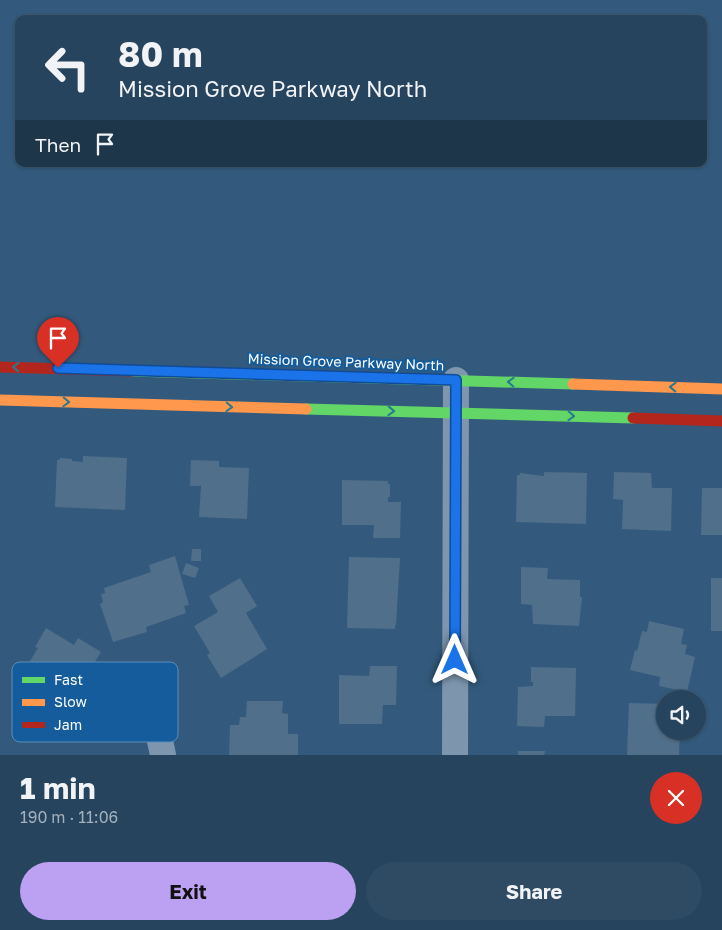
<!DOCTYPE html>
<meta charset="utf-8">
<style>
:root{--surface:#26445d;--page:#2e4b63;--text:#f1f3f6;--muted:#a4b0bc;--line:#425c72;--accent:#bca0f2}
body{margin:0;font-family:"Golos Text",sans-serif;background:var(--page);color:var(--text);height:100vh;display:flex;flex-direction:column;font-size:19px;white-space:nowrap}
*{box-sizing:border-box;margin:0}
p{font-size:16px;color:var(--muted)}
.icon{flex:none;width:28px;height:28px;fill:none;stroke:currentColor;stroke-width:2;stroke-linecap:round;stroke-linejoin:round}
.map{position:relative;height:755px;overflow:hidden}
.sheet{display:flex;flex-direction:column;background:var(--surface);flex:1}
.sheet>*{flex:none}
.guide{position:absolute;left:15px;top:15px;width:692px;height:152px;border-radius:10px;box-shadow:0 1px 4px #0004,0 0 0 1px var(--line);background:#26445d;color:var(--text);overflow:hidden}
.tools{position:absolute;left:656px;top:690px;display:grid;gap:10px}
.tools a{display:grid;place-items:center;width:50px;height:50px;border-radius:50%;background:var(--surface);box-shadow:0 1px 4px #0004,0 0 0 1px var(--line);font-size:25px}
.pin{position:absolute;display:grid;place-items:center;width:42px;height:42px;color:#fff;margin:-51px -21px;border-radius:50% 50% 50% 0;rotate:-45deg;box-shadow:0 0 5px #0007}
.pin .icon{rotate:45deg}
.me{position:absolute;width:55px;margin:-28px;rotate:0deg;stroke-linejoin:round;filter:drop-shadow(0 0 4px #0008)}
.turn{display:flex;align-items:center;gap:18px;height:105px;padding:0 20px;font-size:22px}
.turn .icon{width:65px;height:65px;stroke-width:2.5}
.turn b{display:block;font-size:35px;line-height:42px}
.then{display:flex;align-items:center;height:48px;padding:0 20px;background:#0003;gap:10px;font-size:19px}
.round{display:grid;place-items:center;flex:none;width:52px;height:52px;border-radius:26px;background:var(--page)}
.overview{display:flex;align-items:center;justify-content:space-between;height:85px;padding:0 20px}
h1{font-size:30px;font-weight:700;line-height:38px}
.cta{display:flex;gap:10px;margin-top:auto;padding:10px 20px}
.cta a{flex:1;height:58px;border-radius:30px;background:var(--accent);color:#111;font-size:20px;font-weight:700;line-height:58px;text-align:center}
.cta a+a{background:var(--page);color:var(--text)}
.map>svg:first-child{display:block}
</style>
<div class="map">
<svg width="722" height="755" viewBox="0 0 722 755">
<rect width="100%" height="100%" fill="#335a7c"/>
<path fill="#506f8b" d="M83 456 127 458 125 510 55 507 57 460H59L60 458 72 459V461L83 462Z
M191 460 219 461V467L249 468 247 519 199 517 201 486H190Z
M544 472 587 473 586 524 516 522 517 475H520V473L544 476Z
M614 472 651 473 652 488H672L671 531 622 529 623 500 613 499Z
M342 480 388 481V484H390V497H388V502H401L400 538H373L374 525H342Z
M702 488H722V535H701Z
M192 549H201V561H191Z
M175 556 189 605 184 606 186 613 146 627 147 632 113 642 100 604 103 602 101 594 105 593 104 588 151 572 149 565Z
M349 557 400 558 396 625H395V629L347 628Z
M186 563 199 568 195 578 182 574Z
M521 567 548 568 547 579 580 580V597H582L579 626 533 624 532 605 521 604Z
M240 578 257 606 246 613 267 649 221 678 207 655 210 653 194 626 218 612 209 596Z
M711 578H722V631H711Z
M649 621 684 629 681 644 687 645 685 654 695 657 687 692 659 686 660 677 630 670 635 650 637 651 642 631 647 632Z
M46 628 74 645 78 638 101 652 82 683 74 678 69 686 64 683 55 698 20 677 38 648 35 647Z
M370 666H397L396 705H383L382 724H339V675L369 676Z
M531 667 576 668 575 716H545L544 727 517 726 518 687 533 686V682H531Z
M247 701H283L282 713 288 714V734H298V755H229L230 725H239L240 717H246Z
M629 703 665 704V731H680L679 755H627Z
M518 751H545L544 755H518Z"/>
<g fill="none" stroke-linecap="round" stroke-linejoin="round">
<path stroke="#7d96ae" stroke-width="26" d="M153 707 163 755
M455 755 456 380"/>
<path stroke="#63d668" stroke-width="11" d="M132 371 573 384
M306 409 633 418"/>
<path stroke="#ff974d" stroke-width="11" d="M573 384 722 389
M0 400 306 409"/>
<path stroke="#b3261e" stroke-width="11" d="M0 367 132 371
M633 418 722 421"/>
</g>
<defs><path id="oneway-chevron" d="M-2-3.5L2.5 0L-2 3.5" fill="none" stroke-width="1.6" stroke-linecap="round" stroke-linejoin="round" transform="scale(1.25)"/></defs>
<g stroke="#287a8e">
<use href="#oneway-chevron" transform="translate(16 367) rotate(-178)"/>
<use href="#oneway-chevron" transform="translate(511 382) rotate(-178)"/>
<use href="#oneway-chevron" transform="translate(673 387) rotate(-178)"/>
<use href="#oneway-chevron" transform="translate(66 402) rotate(2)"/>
<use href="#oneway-chevron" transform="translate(229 407) rotate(2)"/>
<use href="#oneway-chevron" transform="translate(391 411) rotate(2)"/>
<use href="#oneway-chevron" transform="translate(571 416) rotate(2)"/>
</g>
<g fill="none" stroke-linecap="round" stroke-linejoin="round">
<defs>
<path id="route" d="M58 368 456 380 455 660"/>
</defs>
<use href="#route" stroke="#114b97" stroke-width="12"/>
<use href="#route" stroke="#1a73e8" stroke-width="9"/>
</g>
<g text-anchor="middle" stroke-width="4" stroke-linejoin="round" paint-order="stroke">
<g font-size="14" fill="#fff" stroke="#145c9b">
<text transform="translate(346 362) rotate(2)" y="5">Mission Grove Parkway North</text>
</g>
</g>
<rect x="12" y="662" width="166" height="80" rx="8" fill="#145c9b" stroke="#5a8db9" stroke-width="1"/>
<rect x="22" y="677" width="23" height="6" fill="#63d668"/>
<rect x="22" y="699" width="23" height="7" fill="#ff974d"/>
<rect x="22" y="722" width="23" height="6" fill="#b3261e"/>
<g font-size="14" fill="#fff">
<text x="54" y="685">Fast</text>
<text x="54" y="707">Slow</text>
<text x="54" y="730">Jam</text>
</g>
</svg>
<div class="tools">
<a><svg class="icon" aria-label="sound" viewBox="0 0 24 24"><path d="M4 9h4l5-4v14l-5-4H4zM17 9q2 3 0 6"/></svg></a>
</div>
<div class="pin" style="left:58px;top:368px;background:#d93025"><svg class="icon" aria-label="arrive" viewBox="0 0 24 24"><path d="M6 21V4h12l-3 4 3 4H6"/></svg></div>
<svg class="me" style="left:455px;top:660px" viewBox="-20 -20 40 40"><path d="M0-17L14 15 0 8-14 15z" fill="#1a73e8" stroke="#fff" stroke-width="4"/></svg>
<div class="guide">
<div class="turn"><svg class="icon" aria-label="left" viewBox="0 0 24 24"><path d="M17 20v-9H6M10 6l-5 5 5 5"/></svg><div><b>80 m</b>Mission Grove Parkway North</div></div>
<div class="then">Then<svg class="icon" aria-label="arrive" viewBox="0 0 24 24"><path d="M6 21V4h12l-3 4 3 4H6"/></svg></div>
</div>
</div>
<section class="sheet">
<div class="overview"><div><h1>1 min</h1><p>190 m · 11:06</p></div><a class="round" style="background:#d93025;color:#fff"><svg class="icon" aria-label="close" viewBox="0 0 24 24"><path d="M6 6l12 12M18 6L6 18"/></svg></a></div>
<div class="cta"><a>Exit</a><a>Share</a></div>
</section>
